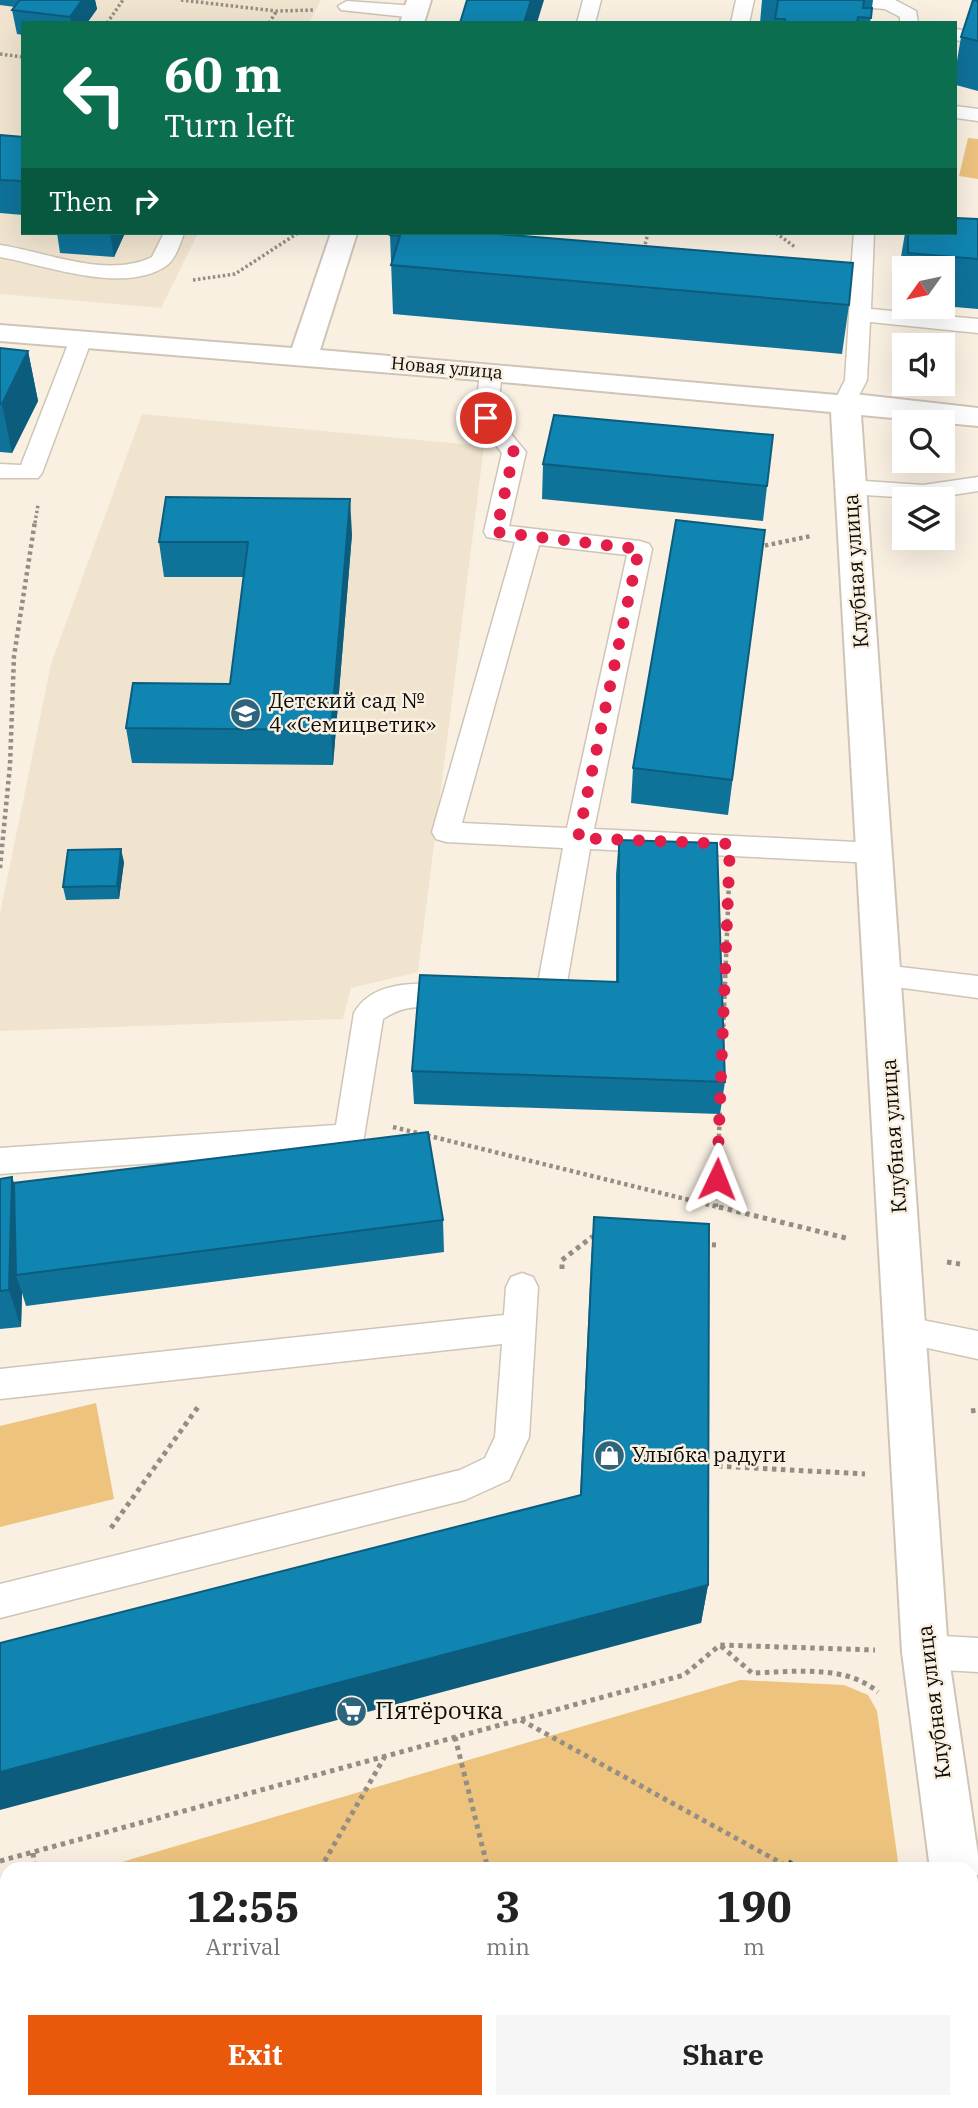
<!DOCTYPE html>
<meta charset="utf-8">
<style>
:root{--surface:#fff;--page:#f6f6f6;--text:#222;--muted:#767676;--accent:#ea580c}
body{margin:0;font-family:"IBM Plex Serif",serif;background:var(--page);color:var(--text);height:100vh;display:flex;flex-direction:column;font-size:26px;white-space:nowrap}
*{box-sizing:border-box;margin:0}
p{font-size:23px;color:var(--muted)}
.icon{flex:none;width:38px;height:38px;fill:none;stroke:currentColor;stroke-width:2;stroke-linecap:round;stroke-linejoin:round}
.map{position:relative;flex:1;overflow:hidden}
.panel{position:absolute;left:0px;top:1862px;width:978px;height:247px;display:flex;flex-direction:column;background:var(--surface);border-radius:21px 21px 0 0;box-shadow:0 7px 28px #0002}
.panel>*{flex:none}
.banner{position:absolute;left:21px;top:21px;width:936px;height:214px;border-radius:0px;box-shadow:0 7px 28px #0002;background:#0b6e4f;color:#fff;overflow:hidden}
.needle{width:46px;rotate:237deg}
.fabs{position:absolute;left:892px;top:256px;display:grid;gap:14px}
.fabs a{display:grid;place-items:center;width:63px;height:63px;border-radius:0px;background:var(--surface);box-shadow:0 7px 28px #0002;font-size:35px}
.pin{position:absolute;display:grid;place-items:center;width:60px;height:60px;color:#fff;margin:-30px;border:4px solid #fff;border-radius:50%;box-shadow:0 2px 7px #0007}
.me{position:absolute;width:77px;margin:-38px;rotate:2deg;stroke-linejoin:round;filter:drop-shadow(0 0 5px #0008)}
.turn{display:flex;align-items:center;gap:24px;height:147px;padding:0 28px;font-size:32px}
.turn .icon{width:91px;height:91px;stroke-width:2.5}
.turn b{display:block;font-size:49px;line-height:60px}
.then{display:flex;align-items:center;height:66px;padding:0 28px;background:#0003;gap:14px;font-size:26px}
.eta{display:flex;justify-content:space-evenly;align-items:center;height:119px;text-align:center}
.eta b{font-size:42px;font-weight:800;line-height:49px}
.cta{display:flex;gap:14px;margin-top:auto;padding:14px 28px}
.cta a{flex:1;height:80px;border-radius:0px;background:var(--accent);color:#fff;font-size:28px;font-weight:800;line-height:80px;text-align:center}
.cta a+a{background:var(--page);color:var(--text)}
.map>svg:first-child{display:block}
</style>
<div class="map">
<svg width="978" height="2108" viewBox="0 0 978 2108">
<rect width="100%" height="100%" fill="#f9f0e2"/>
<path fill="#f0e4cf" d="M0 0H321L309 23H23V233H198L161 308 0 294Z
M142 414 484 446 418 972 351 988 343 1019 0 1031V914L51 664Z"/>
<path fill="#edc37e" d="M968 138 978 139V179L959 176Z
M96 1403 114 1499 0 1527V1426Z
M740 1680 844 1685 868 1695 877 1711 899 1869H98Z
M0 2013 7 2063V2102H13V2108H0Z"/>
<g fill="none" stroke-linecap="round" stroke-linejoin="round">
<path fill="#957439" fill-rule="evenodd" d="M863 2102H904L901 2108H860Z"/>
<defs>
<path id="lane" d="M583 0H601L595 23H577Z
M736 0H754L749 23H731Z
M828 0H895L916 11 918 23H900V17L885 9 837 5Z
M347 1 416 6 425 12 416 18 341 10 338 6Z
M956 29 978 33V45L956 40Z
M956 106 978 109V121L956 118Z
M164 233H184C180 244 176 259 166 266 123 295 46 265 0 257V245C47 252 106 279 152 257Z
M854 233H874L871 309 978 319V333L870 322 867 380 853 407 845 409 834 402 845 380 851 284 813 281 802 275 813 269 851 271Z
M81 332 92 339 42 473 38 478H0V464L21 465 70 339Z
M491 365 502 372 497 417 526 452 509 526 640 541 649 544 652 549 594 829 875 843 885 846 889 853 885 860 875 863 590 849 565 994 560 1002C545 1007 528 1007 513 1002L508 994 513 986 538 983 563 848 446 842 436 839 432 832 515 542 487 537 484 532 502 453 475 418 480 372ZM539 545 627 555 567 828 462 823Z
M978 477V491L927 499 850 494 842 492 838 487 842 482 850 480 923 485Z
M883 965 978 976V998L873 984 869 976 873 968Z
M460 984 470 987 475 995 470 1003C437 1014 416 997 383 1019L364 1137 360 1146 349 1149 0 1174V1148L336 1125 354 1013C374 977 425 984 460 984Z
M522 1273 533 1277 538 1287 529 1437 509 1480 465 1500 0 1618V1584L460 1470 485 1458 495 1437 502 1344 0 1399V1369L504 1315 506 1287 511 1277Z
M907 1317 978 1331V1359L895 1341 891 1331 895 1321Z
M925 1635 978 1638V1672L925 1669 912 1664 907 1652 912 1640Z
M288 2102H349L346 2108H285Z"/>
<path id="street" d="M407 0H431L424 23H400Z
M331 233H357L320 350 837 395 845 393 978 408V426L861 415 948 1652 978 1855V1874L971 1887V1869H930L902 1652 831 412 491 381 0 341V325L292 348Z
M971 1961 978 1964V2059L971 2056Z"/>
</defs>
<use href="#lane" stroke="#cec5b7" stroke-width="3"/>
<use href="#street" stroke="#cec5b7" stroke-width="4"/>
<path stroke="#948e84" stroke-width="3.5" stroke-dasharray="2.5 2.5" stroke-linecap="butt" d="M181 0 276 11 315 10
M107 23 123 0
M269 23 276 12
M0 54 23 57
M776 233 795 247
M644 249 648 233
M193 280 235 274 298 233
M35 523 38 505"/>
<path stroke="#948e84" stroke-width="4.5" stroke-dasharray="3.5 3.5" stroke-linecap="butt" d="M758 547 811 536
M0 868 10 765 14 656 35 521
M723 1034 729 882
M393 1127 726 1209
M716 1207 720 1110"/>
<path stroke="#948e84" stroke-width="5" stroke-dasharray="4.5 4.5" stroke-linecap="butt" d="M719 1207 850 1239
M703 1244 716 1245
M947 1262 960 1264
M562 1269V1260L592 1237 596 1238
M971 1411 978 1410
M718 1466 865 1474
M111 1528 198 1407
M721 1646 752 1673C793 1672 845 1664 878 1692
M521 1720 792 1869
M455 1737 488 1869
M33 1853 35 1869
M0 1861 684 1675 720 1645 875 1650
M320 1869 384 1758
M71 2102 72 2108
M153 2108 173 2102
M697 2108 719 2102"/>
<use href="#lane" fill="#fff" fill-rule="evenodd"/>
<use href="#street" fill="#fff" fill-rule="evenodd"/>
</g>
<path fill="#0f7299" d="M0 0H95L97 9 87 23H23V35L17 34 12 10 15 7 0 5Z
M762 0H873L870 23H760Z
M978 1V91L956 85V67L961 37Z
M0 135 23 137V215L0 213Z
M978 219V309L943 306V268H905V303L899 302 900 263 905 233H956Z
M57 233H125L114 257 60 253Z
M391 233 849 305 842 354 393 314 390 235Z
M0 348 28 351 38 401 12 453 0 452Z
M773 435 763 521 542 499 543 464Z
M765 530 728 815 631 803 633 768Z
M352 534 333 765 132 763 126 728 230 684 244 577H164L159 542Z
M619 840 725 1082 720 1114 414 1104 412 1071 616 982V874Z
M124 862 119 899 66 900 63 887Z
M12 1177 14 1183 443 1220 444 1252 26 1306 22 1293 21 1327 0 1329V1179Z
M594 1217 708 1585 701 1623 580 1495 591 1261Z"/>
<path fill="#0c5d7d" d="M82 0H95L97 9 87 23H71L70 17Z
M531 0H544L537 23H524Z
M110 233H125L114 257Z
M28 351 38 401 12 453 2 404Z
M350 499 352 534 333 765 331 730Z
M121 849 124 862 119 899 117 886Z
M12 1177 24 1215 16 1275 22 1293 21 1327 9 1290Z
M708 1585 701 1623 0 1810V1772Z"/>
<path fill="#1185b2" stroke="#0c5d7d" stroke-width="2" d="M20 0H82L70 17 12 10Z
M467 0H531L524 23H460Z
M778 0H864L863 8H872L871 18 858 17 857 23H785V19H775Z
M973 0 978 1V41L961 37Z
M0 135 23 137V181L0 180Z
M956 218 978 219V259L908 253V233H956Z
M391 233H486L853 263 849 305 391 265 400 236 390 235Z
M0 348 28 351 2 404H0Z
M554 415 773 435 767 486 543 464Z
M166 497 350 499 331 730 126 728 133 683 230 684 248 542H159Z
M676 520 765 530 732 780 633 768Z
M619 840 717 843 725 1082 412 1071 420 975 618 982Z
M121 849 117 886 63 887 68 850Z
M428 1132 443 1220 16 1275 14 1183Z
M12 1177 9 1290 0 1291V1179Z
M594 1217 709 1224 708 1585 0 1772V1643L581 1495Z
M790 1861 804 1869H786Z"/>
<g fill="none" stroke-linecap="round" stroke-linejoin="round">
<path stroke="#e11d48" stroke-width="12" stroke-dasharray="0 21.6" d="M486 418 514 452 496 532 639 549 578 838 730 844 717 1179"/>
</g>
<defs>
<symbol id="school-disc" viewBox="-11 -11 22 22"><circle r="9.5" fill="#2d657f" stroke="#f9f0e2"/><path d="M0-5L7-2L0 1L-7-2ZM-4 1L0 2.5L4 1V4Q0 6-4 4Z" fill="#fff"/></symbol>
<symbol id="shop-disc" viewBox="-11 -11 22 22"><circle r="9.5" fill="#2d657f" stroke="#f9f0e2"/><path d="M-5-2.5h2.3a2.7 3.5 0 0 1 5.4 0H5L5.5 6h-11ZM-1.5-2.5h3a1.5 2.3 0 0 0-3 0Z" fill="#fff"/></symbol>
<symbol id="supermarket-disc" viewBox="-11 -11 22 22"><circle r="9.5" fill="#2d657f" stroke="#f9f0e2"/><path d="M-6-5.5h2.5l.6 2H6L4.5 2H-2.5L-4.4-4H-6ZM-1.5 3.2a1.3 1.3 0 1 0 .1 0ZM3 3.2a1.3 1.3 0 1 0 .1 0Z" fill="#fff"/></symbol>
</defs>
<g fill-rule="evenodd">
<use href="#school-disc" x="228" y="696" width="35" height="35"/>
<use href="#shop-disc" x="592" y="1438" width="35" height="35"/>
<use href="#supermarket-disc" x="334" y="1694" width="35" height="35"/>
</g>
<g text-anchor="middle" stroke-width="5" stroke-linejoin="round" paint-order="stroke">
<g font-size="18" fill="#0e0c07" stroke="#f9f0e2">
<text transform="translate(447 368) rotate(5)" y="6">Новая улица</text>
</g>
<g font-size="21" fill="#0e0c07" stroke="#f9f0e2">
<text transform="translate(856 571) rotate(-94)" y="7">Клубная улица</text>
<text transform="translate(894 1136) rotate(-94)" y="7">Клубная улица</text>
<text transform="translate(934 1702) rotate(-97)" y="7">Клубная улица</text>
</g>
<g font-size="21" fill="#0e0c07" stroke="#f9f0e2" text-anchor="start">
<text x="269" y="708">Детский сад №<tspan x="269" dy="24">4 «Семицветик»</tspan></text>
<text x="632" y="1462">Улыбка радуги</text>
</g>
<g font-size="24" fill="#0e0c07" stroke="#f9f0e2" text-anchor="start">
<text x="375" y="1719">Пятёрочка</text>
</g>
</g>
</svg>
<div class="fabs">
<a><svg class="needle" viewBox="-14 -14 28 28"><path d="M0-13l5 13h-10z" fill="#e53935"/><path d="M0 13l5-13h-10z" fill="#767676"/></svg></a>
<a><svg class="icon" aria-label="sound" viewBox="0 0 24 24"><path d="M4 9h4l5-4v14l-5-4H4zM17 9q2 3 0 6"/></svg></a>
<a><svg class="icon" aria-label="search" viewBox="0 0 24 24"><circle cx="10" cy="10" r="6"/><path d="M15 15l6 6"/></svg></a>
<a><svg class="icon" aria-label="layers" viewBox="0 0 24 24"><path d="M12 4l9 5-9 5-9-5zM3 14l9 5 9-5"/></svg></a>
</div>
<div class="pin" style="left:486px;top:418px;background:#d93025"><svg class="icon" aria-label="arrive" viewBox="0 0 24 24"><path d="M6 21V4h12l-3 4 3 4H6"/></svg></div>
<svg class="me" style="left:717px;top:1179px" viewBox="-20 -20 40 40"><path d="M0-17L14 15 0 8-14 15z" fill="#e11d48" stroke="#fff" stroke-width="4"/></svg>
<div class="banner">
<div class="turn"><svg class="icon" aria-label="left" viewBox="0 0 24 24"><path d="M17 20v-9H6M10 6l-5 5 5 5"/></svg><div><b>60 m</b>Turn left</div></div>
<div class="then">Then<svg class="icon" aria-label="right" viewBox="0 0 24 24"><path d="M7 20v-9h11M14 6l5 5-5 5"/></svg></div>
</div>
<section class="panel">
<div class="eta">
<div><b>12:55</b><p>Arrival</p></div>
<div><b>3</b><p>min</p></div>
<div><b>190</b><p>m</p></div>
</div>
<div class="cta"><a>Exit</a><a>Share</a></div>
</section>
</div>
